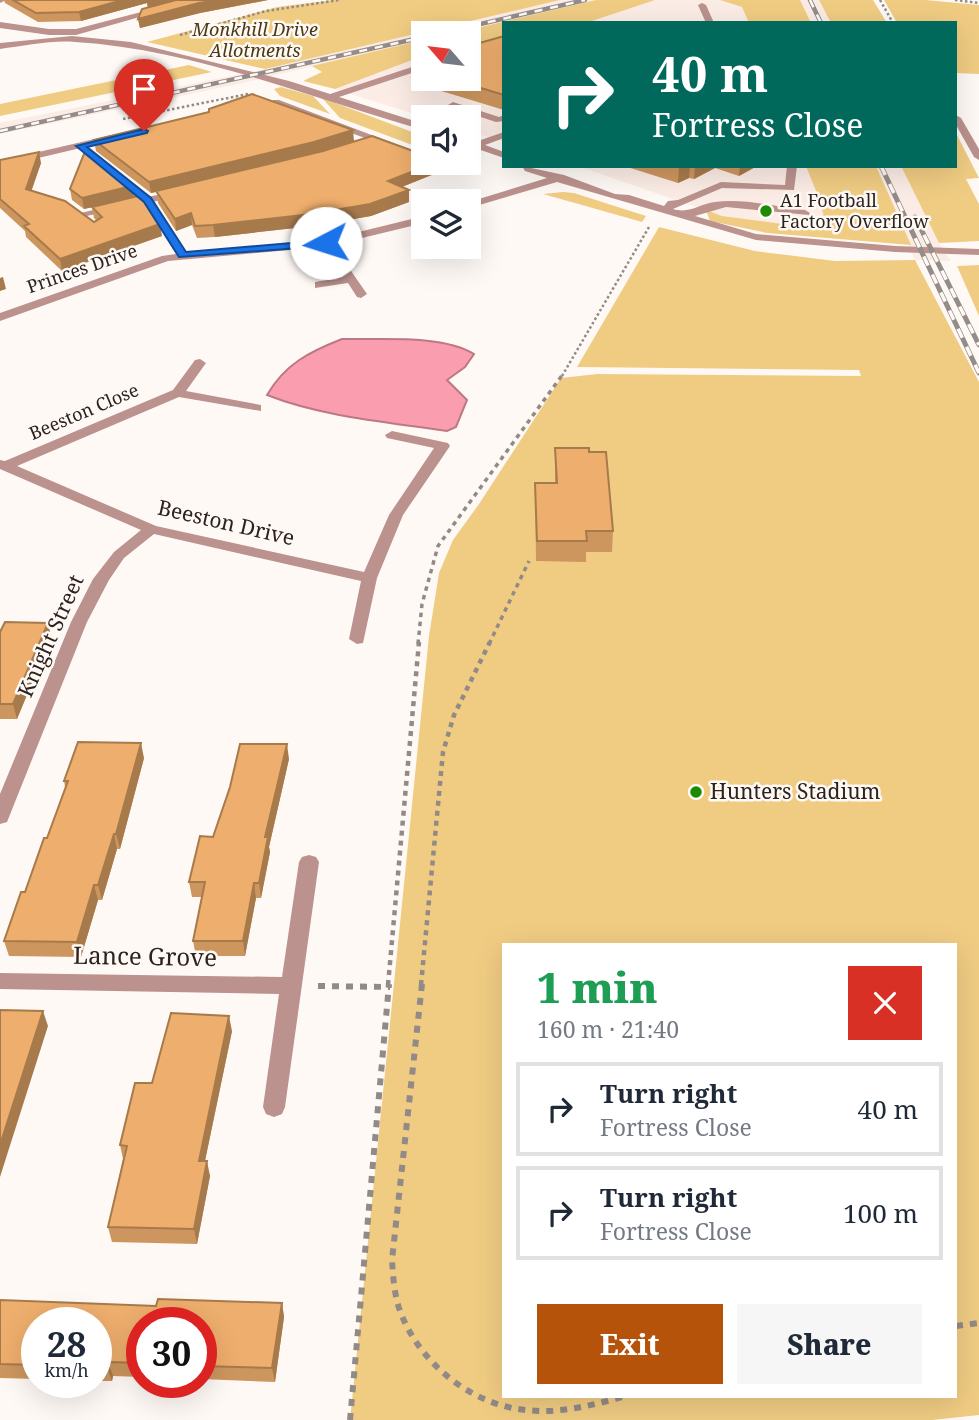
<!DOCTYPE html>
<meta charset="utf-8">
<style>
:root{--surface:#fff;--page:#f6f6f7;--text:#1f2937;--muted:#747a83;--line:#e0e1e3;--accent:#b45309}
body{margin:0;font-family:"Noto Serif",serif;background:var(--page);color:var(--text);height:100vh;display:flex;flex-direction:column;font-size:26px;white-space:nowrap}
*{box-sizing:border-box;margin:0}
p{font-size:23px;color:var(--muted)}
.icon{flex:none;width:38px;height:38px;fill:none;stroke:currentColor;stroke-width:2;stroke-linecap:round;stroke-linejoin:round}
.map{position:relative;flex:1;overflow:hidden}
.side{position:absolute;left:502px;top:943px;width:455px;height:455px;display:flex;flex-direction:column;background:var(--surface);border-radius:0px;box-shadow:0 7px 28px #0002}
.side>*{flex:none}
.top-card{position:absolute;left:502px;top:21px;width:455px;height:147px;border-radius:0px;box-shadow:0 7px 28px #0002;background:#00695c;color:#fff;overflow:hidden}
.needle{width:46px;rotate:298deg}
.controls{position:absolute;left:411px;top:21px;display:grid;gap:14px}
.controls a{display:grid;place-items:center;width:70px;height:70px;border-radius:0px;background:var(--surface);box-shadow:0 7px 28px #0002;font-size:35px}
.speed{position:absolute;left:21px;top:1307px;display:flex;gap:14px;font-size:35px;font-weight:700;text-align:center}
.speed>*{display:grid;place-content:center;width:91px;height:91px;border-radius:50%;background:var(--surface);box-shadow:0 7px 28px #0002;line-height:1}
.speed small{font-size:18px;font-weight:400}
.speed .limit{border:10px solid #d22;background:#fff;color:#111}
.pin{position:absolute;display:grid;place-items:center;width:60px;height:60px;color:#fff;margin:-72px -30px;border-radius:50% 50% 50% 0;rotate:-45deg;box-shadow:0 0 7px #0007}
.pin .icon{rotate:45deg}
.me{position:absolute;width:77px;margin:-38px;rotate:265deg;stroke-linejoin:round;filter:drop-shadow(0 0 5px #0008)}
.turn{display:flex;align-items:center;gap:24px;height:147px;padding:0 35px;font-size:32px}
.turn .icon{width:91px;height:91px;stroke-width:2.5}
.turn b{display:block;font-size:49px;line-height:60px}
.round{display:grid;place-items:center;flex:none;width:74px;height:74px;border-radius:0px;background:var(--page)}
.summary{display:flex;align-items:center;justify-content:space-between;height:119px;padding:0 35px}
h1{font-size:42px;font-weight:800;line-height:52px;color:#1e9e55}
.action{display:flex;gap:14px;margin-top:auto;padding:14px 35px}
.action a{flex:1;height:80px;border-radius:0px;background:var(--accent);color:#fff;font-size:28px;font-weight:800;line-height:80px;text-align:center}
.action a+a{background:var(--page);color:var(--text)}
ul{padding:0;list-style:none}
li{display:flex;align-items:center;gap:21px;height:94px;margin:0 14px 10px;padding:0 21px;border:4px solid var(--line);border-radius:0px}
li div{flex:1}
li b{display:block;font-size:26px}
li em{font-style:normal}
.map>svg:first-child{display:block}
</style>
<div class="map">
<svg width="979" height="1420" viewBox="0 0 979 1420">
<rect width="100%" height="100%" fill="#fff9f6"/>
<path fill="#fbece5" d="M511 0H596L455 33H424L423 40 243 83 0 134V123L265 69Z
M655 0H720L743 7 749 23H586Z
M799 0H819L831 23H810Z
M504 40V142L469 131V117H424L335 89 423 56 424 79H469V46Z
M578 166H806L820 199 828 231 722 216Z
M873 166H901L939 243 951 261 915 260Z"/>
<path fill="#f0cc83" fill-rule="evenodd" d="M334 0H560L265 69 147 42 277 7Z
M596 0H655L586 23H504V40L469 46V33H455Z
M720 0H800L811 23H749L742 7Z
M819 0H873L887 23H831Z
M884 0H926L979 5V74L956 73V23H897Z
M423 40V56L335 89 303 81 322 72 312 66Z
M189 65 212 72 0 116V104Z
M281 87 313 96 330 114 280 96 274 89Z
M322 98 423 136V149L340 118Z
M956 133 979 178 966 179 979 204V241L939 243 901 166H956Z
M806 166H876L911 245 767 233 710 221 706 210 722 216 827 230 820 201Z
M563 192 574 193 646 216 642 222 543 194Z
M659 227 755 251 835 261 915 260 979 382V1415L932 1420H350L429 636 439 573 453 540 479 504 561 378 597 374 861 376 859 370 577 367ZM504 945H956V1396H504Z
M979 265V316L957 266Z"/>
<path fill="#fa9eaf" stroke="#bc7984" stroke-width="2" d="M342 339C379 340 442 334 474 354L465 367 447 380 467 400 456 427 447 431C388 422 323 417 267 395 285 364 309 352 342 339Z"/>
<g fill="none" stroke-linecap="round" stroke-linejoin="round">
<path stroke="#928a86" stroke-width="2.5" stroke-dasharray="2.5 2.5" stroke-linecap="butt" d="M880 0 893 23
M955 0 979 3
M180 35 266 11 339 0
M123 119 248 94
M562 376 649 227"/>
<path stroke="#928a86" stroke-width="3.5" stroke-dasharray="4.5 4.5" stroke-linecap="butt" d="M418 644 422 604 438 546 563 374
M489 644 529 561"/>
<path stroke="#928a86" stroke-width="4.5" stroke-dasharray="5 5" stroke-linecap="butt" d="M388 985 419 642
M421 985 443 752 454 715 490 642"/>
<path stroke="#928a86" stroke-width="6" stroke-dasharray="7 7" stroke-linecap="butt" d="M422 984 392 1260C393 1276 394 1292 399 1308 417 1361 470 1405 526 1410 560 1414 593 1405 626 1396
M318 986 390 987
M956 1326 979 1323
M350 1420 389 984"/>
<path fill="#bb928d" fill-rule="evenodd" d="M0 0H6L0 3Z
M187 0H200L76 35H49L0 28V22L49 29H76Z
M702 3 706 5 714 23H706L698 5Z
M72 36 131 42 289 81 330 94 424 63V69L339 97 424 124V130C310 98 193 49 75 42 51 40 24 46 0 49V43Z
M273 100H279L398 145 389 147 273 104Z
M453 102 499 117 504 115V121L496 122 450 107 448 105Z
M956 115 961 118 979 149V160L974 157 956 125Z
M504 132V138L485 145 504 152V158L469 146V140L475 142Z
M116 134 119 135V139L0 167V161Z
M522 166 564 175 615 194 629 195 664 206 668 201 678 200 721 182 785 185 787 166H797L794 190 722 188 673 209C690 214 699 204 715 202 744 198 777 207 805 210L810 213 809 215 726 207 695 216 756 234 895 246 979 249V255L895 252 756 240 557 182 469 208V202L547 178 525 171Z
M114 170 147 197 184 190V194L153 202 187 253 326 240 424 216V223L333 245 367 294 361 298 357 297 348 283 315 288V282L343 277 323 247 168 261 0 321V313L162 256 176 254 151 211 143 204 77 218V214L137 199 110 175V171Z
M200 359 206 363 186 391 261 405V411L179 397 17 466 156 526 364 572 389 515 434 448 387 438 385 435 392 431 448 443 450 446 403 515 377 578 363 643 357 644 349 639 361 581 154 534 124 558 109 580 87 622 7 822 0 824V794L71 622 93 579 114 552 141 530 0 469V460L5 461 173 390 195 360Z
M309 855 316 857 319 862 285 1107 282 1114 274 1117 266 1114 263 1107 279 994 0 989V973L282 977 299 862 302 857Z"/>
<defs>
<path id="rail-far1" d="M810 0 821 23
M441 33 585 0
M0 131 424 37"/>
<path id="rail" d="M881 166 979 373
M915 217 979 345"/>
</defs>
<use href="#rail-far1" stroke="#948c88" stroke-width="4.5"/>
<use href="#rail" stroke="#948c88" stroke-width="5"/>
<use href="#rail-far1" stroke="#fff9f6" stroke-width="2.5" stroke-dasharray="8" stroke-linecap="butt"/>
<use href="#rail" stroke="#fff9f6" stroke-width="3.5" stroke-dasharray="10" stroke-linecap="butt"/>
</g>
<path fill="#cd965e" d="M4 0H268L200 13 140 28 138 19 148 8 147 3 81 21 38 22 5 3Z
M504 36V110L415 83V68L424 65V79H469Z
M94 140 354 141 319 152 439 172 402 187 409 190V202L371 216 313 226 215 237 197 238 192 225 176 231 158 203 157 192 151 193 96 151Z
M0 160 41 163 31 191 94 222 96 220 94 218 92 207 84 209 72 200 70 189 132 186 134 197 162 236 62 271 26 237 25 231 0 208Z
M624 166H757L739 176 715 168 694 179 689 178 678 183Z
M555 448 589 452 613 531 612 552H586V562L536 561 535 483H555Z
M48 623 51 637 17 719H0V632Z
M144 758 120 849H117L102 900H98L81 957 9 956 4 941 47 838 65 787 64 781Z
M289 759 269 847 270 852 261 898H256L245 956H196L193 941 202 897H192L189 882Z
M232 1031 205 1161 210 1176 197 1244 112 1242 108 1227 123 1159 120 1145 152 1083Z
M0 1300 156 1306 282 1303 284 1317 275 1382 201 1379V1323H142V1377L113 1376 112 1381H96V1323H37V1379L0 1378Z"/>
<path fill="#a77a4c" d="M123 0H177L148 8 147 3 81 21 79 12Z
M218 0H268L200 13 140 28 138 19 199 3Z
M353 130 354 141 315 153 151 193 149 182Z
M39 152 41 163 28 201 26 189Z
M434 163H439V172L389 192 388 181Z
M690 166 689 178 678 183 679 167Z
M695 166H715V168L694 179Z
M740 166H757L739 176Z
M132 186 134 198 84 209 82 198Z
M409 190V202L371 216 313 226 215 237 213 225Z
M191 213 192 225 176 231 175 219Z
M160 224 162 236 62 271 60 259Z
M3 277 6 289 0 291V278Z
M48 623 51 637 17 719 13 704Z
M141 743 144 758 120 849 116 834Z
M287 744 289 759 269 847 270 852 261 898 259 883 265 837Z
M114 834 117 849 102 900 98 885Z
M254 883 256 898 245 956 243 941Z
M94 885 98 900 81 957 77 942Z
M43 1011 48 1026 0 1177V1145Z
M229 1016 232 1031 202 1175 199 1161Z
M207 1161 210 1176 197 1244 194 1229Z
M282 1303 284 1317 275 1382 272 1368Z
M108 1362 113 1376 112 1381 107 1367Z"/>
<path fill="#eeae6d" stroke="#a77a4c" stroke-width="2" d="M13 0H123L79 12 36 13Z
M176 0H218L199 3 138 19 142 9Z
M504 36V95L451 79H469V46Z
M424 65V71L415 68Z
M252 94 353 130 314 142 149 182 94 140 209 112V109Z
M372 136 424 155V163H434L388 181 409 190 370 204 312 214 213 225 195 226 191 213 175 219 156 191 323 151Z
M86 149 132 186 82 198 70 189Z
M39 152 26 189 65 201 94 222 102 217 92 207 142 195 160 224 60 259 24 226 29 224 0 199V160Z
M555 448H589V452H606L613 531H586L587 541H537L535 483H557Z
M5 622 48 623 13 704H0V632Z
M78 742 141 743 116 834H114L98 885H94L77 942 4 941 21 892H25L44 838H47L68 781H64Z
M240 744H287L265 837H268L259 883H254L243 941H193L205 882H189L200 836 213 837 230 787Z
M0 1010 43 1011 0 1145Z
M171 1013 229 1016 199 1161H207L194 1229 108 1227 127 1146 120 1145 135 1083H152Z
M158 1299 282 1303 272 1368 201 1366V1323H142V1363L108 1362 107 1367H96V1323H37V1365L0 1364V1300L156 1306Z"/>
<path fill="#1a73e8" stroke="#114b97" stroke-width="2" d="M144 129 148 131 147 133 87 147 151 198 186 252 326 240 331 243 326 246 179 257 144 202 76 146Z"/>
<g fill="#208a03" stroke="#fff9f6" stroke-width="2.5">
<circle cx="766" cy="211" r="7"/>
<circle cx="696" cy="792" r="7"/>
</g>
<g text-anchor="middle" stroke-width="5" stroke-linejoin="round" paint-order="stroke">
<g font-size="18" font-style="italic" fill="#483814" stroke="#fff9f6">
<text x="255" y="36">Monkhill Drive<tspan x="255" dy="21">Allotments</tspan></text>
</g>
<g font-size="18" fill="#2d231e" stroke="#fff9f6" text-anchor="start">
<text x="780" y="207">A1 Football<tspan x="780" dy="21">Factory Overflow</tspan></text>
</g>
<g font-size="18" fill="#2d231e" stroke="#fff9f6">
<text transform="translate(82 269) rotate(-19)" y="6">Princes Drive</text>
<text transform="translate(84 412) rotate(-23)" y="6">Beeston Close</text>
</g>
<g font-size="21" fill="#2d231e" stroke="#fff9f6">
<text transform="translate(226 523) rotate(13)" y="7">Beeston Drive</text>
<text transform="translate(51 636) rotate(-66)" y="7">Knight Street</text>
</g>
<g font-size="21" fill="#2d231e" stroke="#fff9f6" text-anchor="start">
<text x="710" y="799">Hunters Stadium</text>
</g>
<g font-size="24" fill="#2d231e" stroke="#fff9f6">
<text transform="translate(145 957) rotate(1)" y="8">Lance Grove</text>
</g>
</g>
</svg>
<div class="controls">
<a><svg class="needle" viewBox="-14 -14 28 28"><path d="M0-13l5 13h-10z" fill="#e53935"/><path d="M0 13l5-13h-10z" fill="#747a83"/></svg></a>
<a><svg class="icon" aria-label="sound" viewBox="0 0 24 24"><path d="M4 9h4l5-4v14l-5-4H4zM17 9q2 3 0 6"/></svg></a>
<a><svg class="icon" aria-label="layers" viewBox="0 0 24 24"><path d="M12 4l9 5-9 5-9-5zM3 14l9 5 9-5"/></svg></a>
</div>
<div class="speed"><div>28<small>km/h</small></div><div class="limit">30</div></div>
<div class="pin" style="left:144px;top:131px;background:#d93025"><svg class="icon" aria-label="arrive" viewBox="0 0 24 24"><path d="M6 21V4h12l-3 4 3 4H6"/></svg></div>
<svg class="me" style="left:326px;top:243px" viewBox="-20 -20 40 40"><circle r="19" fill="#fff"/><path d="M0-13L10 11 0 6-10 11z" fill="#1a73e8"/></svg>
<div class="top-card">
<div class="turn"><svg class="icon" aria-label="right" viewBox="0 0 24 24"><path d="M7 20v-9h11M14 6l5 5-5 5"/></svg><div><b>40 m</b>Fortress Close</div></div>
</div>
<section class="side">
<div class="summary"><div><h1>1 min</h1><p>160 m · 21:40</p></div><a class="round" style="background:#d93025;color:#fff"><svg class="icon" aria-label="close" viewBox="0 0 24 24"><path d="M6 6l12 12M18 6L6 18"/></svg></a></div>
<ul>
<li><svg class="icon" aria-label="right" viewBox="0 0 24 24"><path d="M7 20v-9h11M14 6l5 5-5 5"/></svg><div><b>Turn right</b><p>Fortress Close</p></div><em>40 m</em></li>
<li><svg class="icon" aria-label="right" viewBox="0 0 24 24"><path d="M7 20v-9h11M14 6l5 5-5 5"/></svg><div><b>Turn right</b><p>Fortress Close</p></div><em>100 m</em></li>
</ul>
<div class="action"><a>Exit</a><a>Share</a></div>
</section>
</div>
